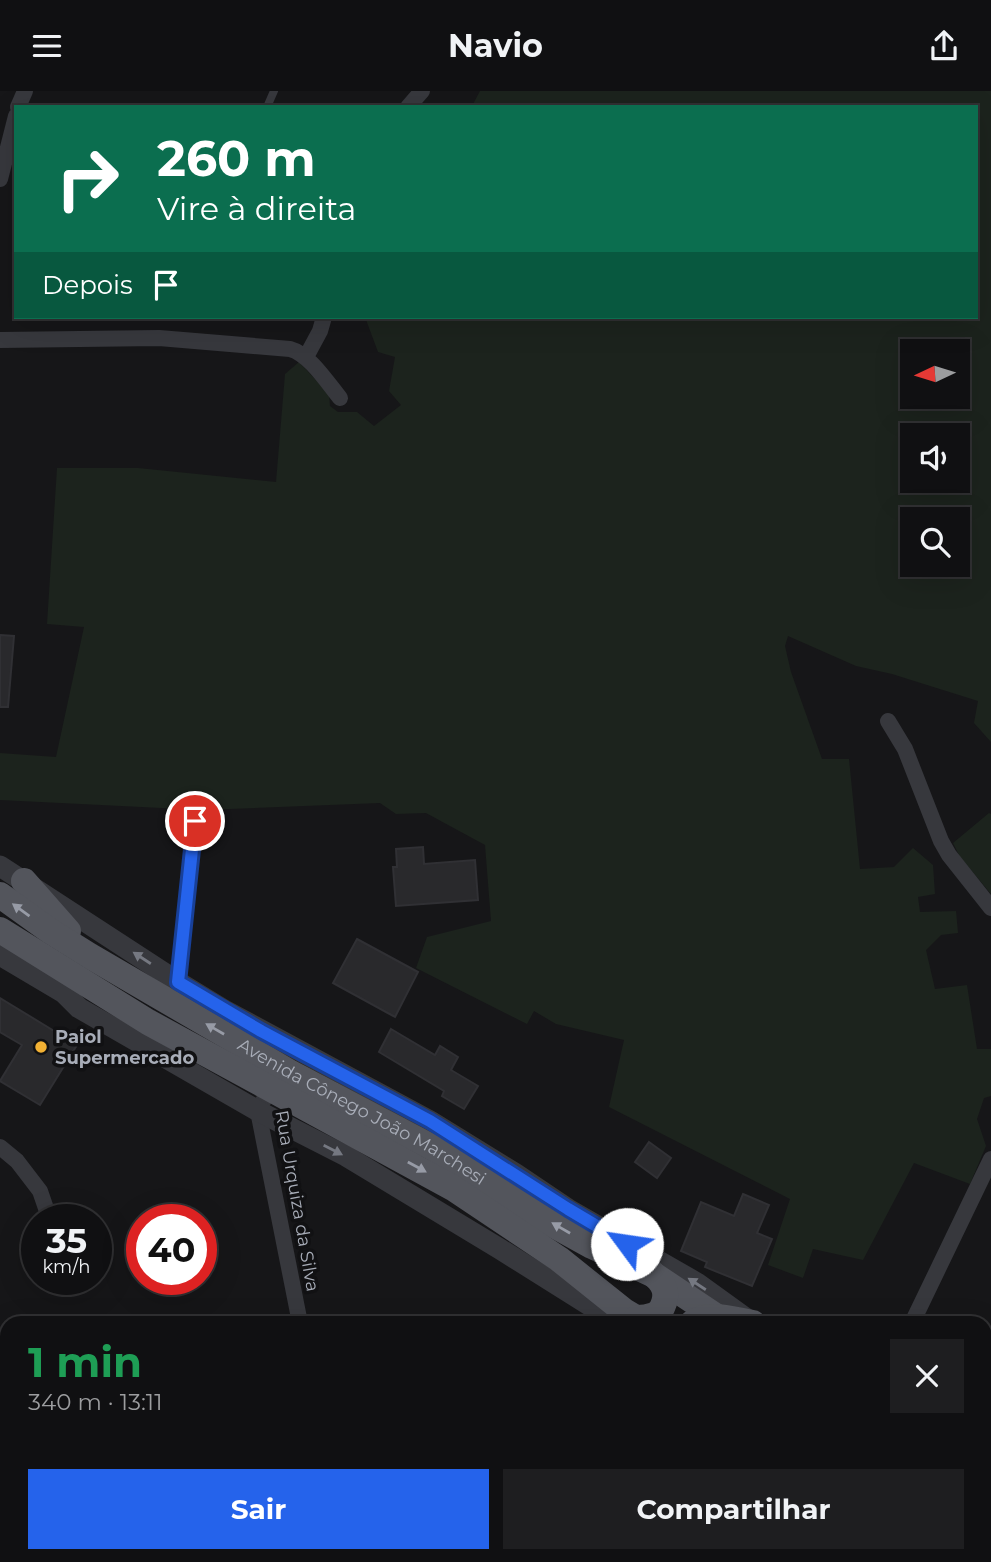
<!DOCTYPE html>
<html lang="pt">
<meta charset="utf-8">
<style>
:root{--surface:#101012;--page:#1e1e20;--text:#f1f3f6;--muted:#9c9d9f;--line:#303032;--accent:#2563eb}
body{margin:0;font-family:Montserrat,sans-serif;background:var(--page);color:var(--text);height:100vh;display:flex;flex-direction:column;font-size:26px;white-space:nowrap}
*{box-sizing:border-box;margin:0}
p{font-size:23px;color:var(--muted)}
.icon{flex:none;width:38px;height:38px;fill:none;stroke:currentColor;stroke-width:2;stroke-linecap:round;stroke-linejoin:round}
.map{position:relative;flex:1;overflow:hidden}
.details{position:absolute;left:0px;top:1225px;width:992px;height:247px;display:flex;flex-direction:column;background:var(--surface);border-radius:21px 21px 0 0;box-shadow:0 7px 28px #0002,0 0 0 2px var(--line)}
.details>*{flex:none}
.guide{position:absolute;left:14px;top:14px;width:964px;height:214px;border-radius:0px;box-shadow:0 7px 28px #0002,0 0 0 2px var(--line);background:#0b6e4f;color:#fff;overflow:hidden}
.needle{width:46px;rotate:266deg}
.controls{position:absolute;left:900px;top:248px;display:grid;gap:14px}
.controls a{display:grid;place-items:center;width:70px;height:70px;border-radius:0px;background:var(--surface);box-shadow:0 7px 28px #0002,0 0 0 2px var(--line);font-size:35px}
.speed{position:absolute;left:21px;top:1113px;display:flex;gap:14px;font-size:35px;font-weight:700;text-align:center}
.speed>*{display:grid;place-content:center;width:91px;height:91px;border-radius:50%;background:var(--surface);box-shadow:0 7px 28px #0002,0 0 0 2px var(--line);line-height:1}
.speed small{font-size:18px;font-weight:400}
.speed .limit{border:10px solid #d22;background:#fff;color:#111}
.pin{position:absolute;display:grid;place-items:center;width:60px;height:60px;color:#fff;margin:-30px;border:4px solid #fff;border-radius:50%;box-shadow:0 2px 7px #0007}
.me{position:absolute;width:77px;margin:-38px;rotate:301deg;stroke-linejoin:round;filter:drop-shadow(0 0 5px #0008)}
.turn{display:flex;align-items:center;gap:24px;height:147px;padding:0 28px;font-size:32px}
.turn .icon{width:91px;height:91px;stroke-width:2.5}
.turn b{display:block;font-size:49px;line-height:60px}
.then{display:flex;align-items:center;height:66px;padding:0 28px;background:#0003;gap:14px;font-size:26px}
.round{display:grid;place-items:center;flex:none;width:74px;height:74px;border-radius:0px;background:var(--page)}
.headline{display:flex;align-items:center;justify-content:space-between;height:119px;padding:0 28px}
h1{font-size:42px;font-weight:700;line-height:52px;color:#1e9e55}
.cta{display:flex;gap:14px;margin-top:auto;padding:14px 28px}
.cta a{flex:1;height:80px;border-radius:0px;background:var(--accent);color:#fff;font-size:28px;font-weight:700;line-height:80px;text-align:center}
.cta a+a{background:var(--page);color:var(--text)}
header{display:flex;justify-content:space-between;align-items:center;height:91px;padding:0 28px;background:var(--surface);font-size:32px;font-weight:700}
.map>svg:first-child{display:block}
</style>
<header><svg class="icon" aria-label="menu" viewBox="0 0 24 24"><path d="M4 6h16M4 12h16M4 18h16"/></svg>Navio<svg class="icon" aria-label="share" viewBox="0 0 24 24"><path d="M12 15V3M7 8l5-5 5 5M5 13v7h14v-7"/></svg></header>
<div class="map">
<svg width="991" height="1471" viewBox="0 0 991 1471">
<rect width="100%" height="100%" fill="#161618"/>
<path fill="#222225" d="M14 1465H284L283 1471H13Z"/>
<path fill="#1c231d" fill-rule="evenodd" d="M480 0H991V651L974 632 978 610 892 583 856 575 788 545 785 555 791 581 822 668H849L860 778 894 776 913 757 933 774 935 803 918 806 920 821 956 820 958 842 941 844 926 859 935 898 967 894 977 958H991V1005L984 1007 977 1028 986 1055 970 1093 914 1072 863 1169 813 1158 803 1187 768 1174 790 1108 609 1016 624 949 556 933 534 920 527 933 416 877 427 846 491 830 485 754 426 722 396 723 380 712 202 719 0 709V662L56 666 84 536 47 533 57 377H138L276 391 285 283 299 271 329 303 330 315 338 321H357L374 335 401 314 389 300 395 266 378 261 365 226H409L421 229 422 226H976V16L472 15ZM912 261H957V306H912ZM912 345H957V390H912ZM912 429H957V474H912Z
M989 722 991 723V803L960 766 953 752Z
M351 1465H463L475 1471H332Z
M617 1465H806L799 1471H607Z"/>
<path fill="#29292c" stroke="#303034" stroke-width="2" d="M0 544 14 545 8 616H0Z
M423 756 424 773 475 769 478 809 396 815 393 776H397L396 758Z
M357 848 418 881 395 926 333 892Z
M0 907 77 954 40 1014 0 990 22 954 0 941Z
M391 938 435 964 440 955 458 966 451 979 478 995 464 1018 442 1005 444 1000 379 961Z
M649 1051 671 1067 657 1087 635 1071Z
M743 1103 769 1114 757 1142 772 1148 752 1195 705 1176 707 1171 681 1160 701 1111 734 1125Z"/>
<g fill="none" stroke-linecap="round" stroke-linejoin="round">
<path stroke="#37383d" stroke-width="8" d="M267 16 274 0
M178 888 195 730
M163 1471V1465"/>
<path stroke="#37383d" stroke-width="16" d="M18 16 25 0
M408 16 422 0
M0 88 16 25
M0 249 159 247 290 258C309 263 327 291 340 307
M306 266 320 240 324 226
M888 630 905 658 941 750 949 764 991 817
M270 997 258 1020 300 1232
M0 1056 17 1070 40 1100 50 1129
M912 1232 991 1068"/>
<path stroke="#37383d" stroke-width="21" d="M0 775 178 891 224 919 430 1030 516 1083 568 1118 697 1192 751 1231
M0 864 64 902 79 917 258 1020 346 1065 500 1158 618 1232
M0 1310 7 1307
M985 1400 991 1406
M507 1465 520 1470 541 1471
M962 1465 969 1471
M551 1471 582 1465
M876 1471 882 1465"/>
<g stroke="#53555c" stroke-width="26">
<path d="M24 790 68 840"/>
<path id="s1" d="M0 804 50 840 90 865 289 981 433 1057 552 1133 592 1155 654 1184 726 1232"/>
<path d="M0 839 148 931 453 1097 559 1168 624 1220 644 1232"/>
<path d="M637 1227C643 1227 649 1226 654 1224 664 1220 668 1204 663 1195 661 1190 656 1186 652 1182"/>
<path d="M692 1232C710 1220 733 1229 753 1232"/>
<path d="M985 1432 991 1437"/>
<path d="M985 1464 991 1470"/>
</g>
</g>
<defs><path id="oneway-solid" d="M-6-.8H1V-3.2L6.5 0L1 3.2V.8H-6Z" transform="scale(1.75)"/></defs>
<g fill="#979ba6">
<use href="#oneway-solid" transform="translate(21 819) rotate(-144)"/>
<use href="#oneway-solid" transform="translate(215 938) rotate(-150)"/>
<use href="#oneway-solid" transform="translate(417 1076) rotate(29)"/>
<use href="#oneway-solid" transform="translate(561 1137) rotate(-150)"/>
</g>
<g fill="#757881">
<use href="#oneway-solid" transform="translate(142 867) rotate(-147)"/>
<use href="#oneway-solid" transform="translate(333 1059) rotate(27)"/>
<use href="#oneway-solid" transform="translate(697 1193) rotate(-147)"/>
</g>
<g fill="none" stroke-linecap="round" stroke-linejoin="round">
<defs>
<path id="route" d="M195 730 178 891 261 940 430 1030 568 1118 627 1153"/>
</defs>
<use href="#route" stroke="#184099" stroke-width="18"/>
<use href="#route" stroke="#2563eb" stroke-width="12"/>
</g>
<circle fill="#f2b134" stroke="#111113" stroke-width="2.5" cx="41" cy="956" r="7"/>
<g text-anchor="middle" stroke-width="7" stroke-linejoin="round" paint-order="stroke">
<g font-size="18" font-weight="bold" fill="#a8adb8" stroke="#111113" text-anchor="start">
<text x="55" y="952">Paiol<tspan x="55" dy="21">Supermercado</tspan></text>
</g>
<g font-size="18" fill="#a8adb8" stroke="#111113">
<text dy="6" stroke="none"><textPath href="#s1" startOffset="422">Avenida Cônego João Marchesi</textPath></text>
<text transform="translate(297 1110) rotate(80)" y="6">Rua Urquiza da Silva</text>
</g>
</g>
</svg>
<div class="controls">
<a><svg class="needle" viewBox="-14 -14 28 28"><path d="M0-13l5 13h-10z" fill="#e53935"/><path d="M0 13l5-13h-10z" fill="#9c9d9f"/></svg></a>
<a><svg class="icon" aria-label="sound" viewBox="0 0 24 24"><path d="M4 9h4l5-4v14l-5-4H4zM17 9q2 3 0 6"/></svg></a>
<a><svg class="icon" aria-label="search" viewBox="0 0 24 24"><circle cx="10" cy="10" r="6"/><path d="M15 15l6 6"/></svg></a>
</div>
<div class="speed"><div>35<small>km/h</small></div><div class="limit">40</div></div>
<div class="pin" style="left:195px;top:730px;background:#d93025"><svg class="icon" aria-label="arrive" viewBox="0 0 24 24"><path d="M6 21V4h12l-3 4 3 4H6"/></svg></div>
<svg class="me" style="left:627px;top:1153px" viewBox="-20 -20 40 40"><circle r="19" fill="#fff"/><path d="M0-13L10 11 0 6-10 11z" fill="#2563eb"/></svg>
<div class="guide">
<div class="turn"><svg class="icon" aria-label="right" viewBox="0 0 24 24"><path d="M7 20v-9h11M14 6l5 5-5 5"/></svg><div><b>260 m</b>Vire à direita</div></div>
<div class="then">Depois<svg class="icon" aria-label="arrive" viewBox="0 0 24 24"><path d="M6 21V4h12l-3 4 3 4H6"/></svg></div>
</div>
<section class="details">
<div class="headline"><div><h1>1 min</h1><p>340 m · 13:11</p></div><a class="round"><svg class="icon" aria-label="close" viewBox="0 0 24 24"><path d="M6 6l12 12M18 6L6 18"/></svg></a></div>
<div class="cta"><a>Sair</a><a>Compartilhar</a></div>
</section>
</div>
